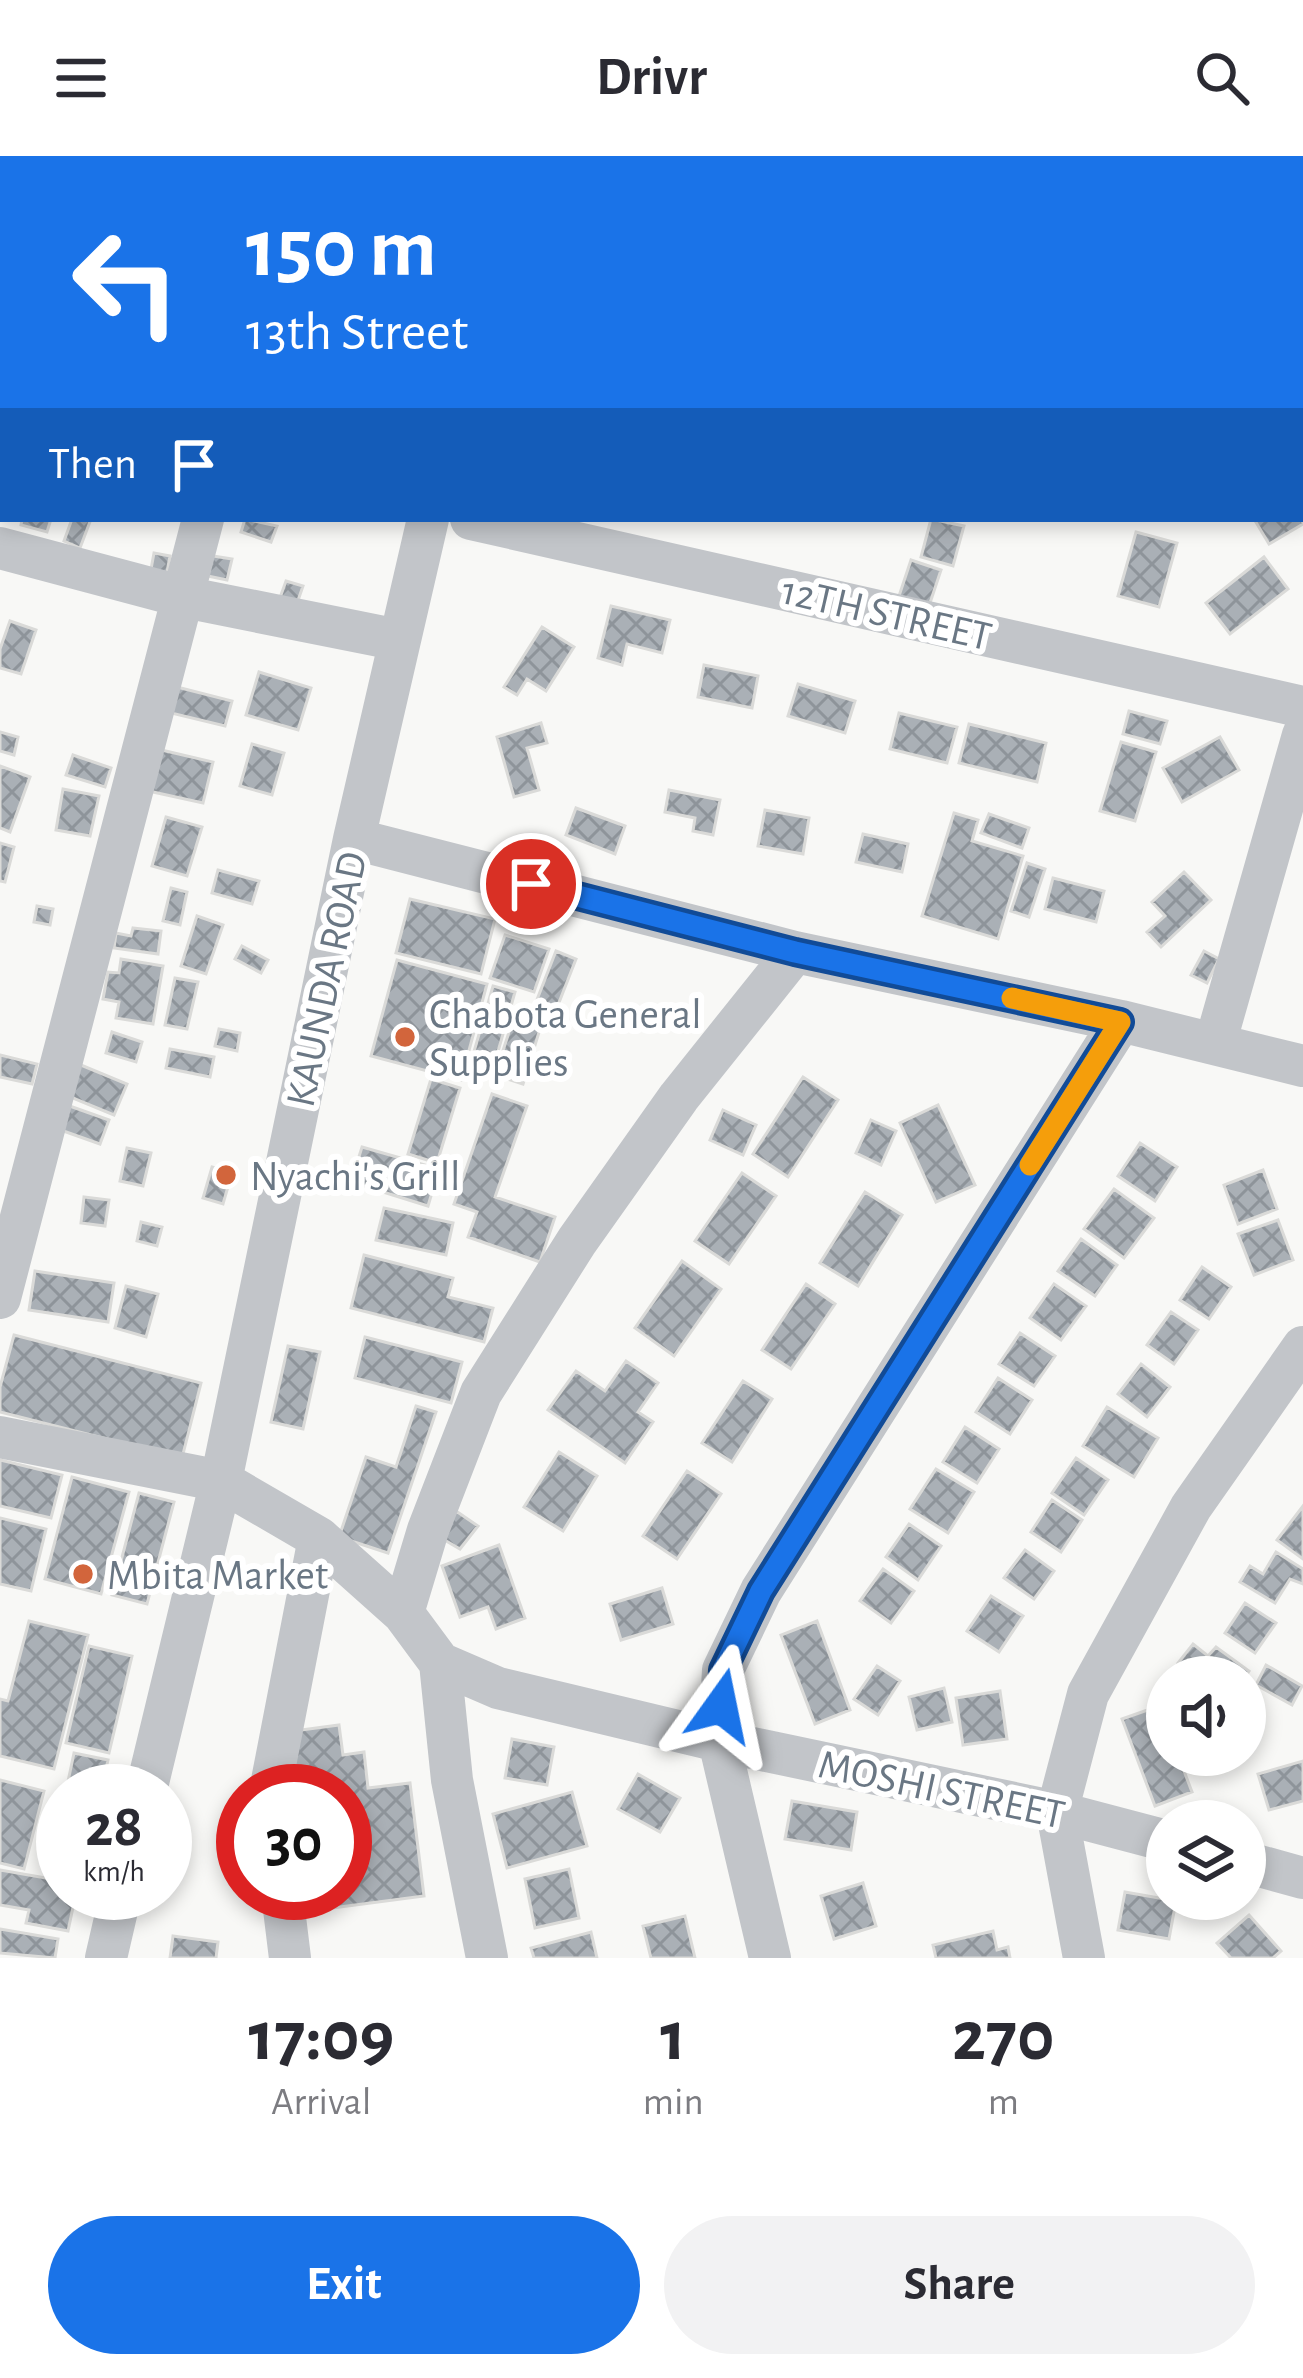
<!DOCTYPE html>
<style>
:root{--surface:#fff;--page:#f2f2f3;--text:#2b2b33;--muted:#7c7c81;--accent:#1a73e8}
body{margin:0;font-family:"Alegreya Sans",sans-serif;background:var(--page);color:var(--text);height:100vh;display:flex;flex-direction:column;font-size:45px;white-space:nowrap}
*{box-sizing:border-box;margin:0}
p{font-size:39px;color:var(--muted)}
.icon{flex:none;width:66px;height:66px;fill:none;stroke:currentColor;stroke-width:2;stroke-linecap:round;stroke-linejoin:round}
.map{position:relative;height:1802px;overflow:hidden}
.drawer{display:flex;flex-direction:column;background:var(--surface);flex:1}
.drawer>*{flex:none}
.banner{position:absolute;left:0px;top:0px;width:1305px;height:366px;box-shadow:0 6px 18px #0003;background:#1a73e8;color:#fff;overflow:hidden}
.tools{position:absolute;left:1146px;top:1500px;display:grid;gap:24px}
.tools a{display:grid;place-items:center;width:120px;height:120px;border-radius:50%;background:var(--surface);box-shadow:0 6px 18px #0003;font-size:60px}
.speed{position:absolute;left:36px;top:1608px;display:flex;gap:24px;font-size:60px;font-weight:700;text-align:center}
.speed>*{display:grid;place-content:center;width:156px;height:156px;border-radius:50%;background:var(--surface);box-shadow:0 6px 18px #0003;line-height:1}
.speed small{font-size:30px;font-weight:400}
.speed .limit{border:18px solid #d22;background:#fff;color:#111}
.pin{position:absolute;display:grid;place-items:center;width:102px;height:102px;color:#fff;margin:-51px;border:6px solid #fff;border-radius:50%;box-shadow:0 3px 12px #0007}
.me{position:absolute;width:132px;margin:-66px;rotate:12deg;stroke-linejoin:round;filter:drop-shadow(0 0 9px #0008)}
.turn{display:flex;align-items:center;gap:42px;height:252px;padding:0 48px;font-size:54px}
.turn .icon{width:156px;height:156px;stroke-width:2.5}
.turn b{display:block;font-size:84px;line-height:102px}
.then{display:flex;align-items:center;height:114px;padding:0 48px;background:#0003;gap:24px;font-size:45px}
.eta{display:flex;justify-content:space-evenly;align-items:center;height:204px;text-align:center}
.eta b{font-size:72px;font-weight:700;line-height:84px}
.cta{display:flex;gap:24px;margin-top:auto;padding:24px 48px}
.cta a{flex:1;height:138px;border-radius:72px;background:var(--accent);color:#fff;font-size:48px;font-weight:700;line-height:138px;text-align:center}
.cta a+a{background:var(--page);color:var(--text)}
header{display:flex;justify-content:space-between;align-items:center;height:156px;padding:0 48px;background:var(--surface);font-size:54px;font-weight:700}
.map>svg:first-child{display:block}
</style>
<header><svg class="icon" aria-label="menu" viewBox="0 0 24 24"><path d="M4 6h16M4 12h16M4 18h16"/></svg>Drivr<svg class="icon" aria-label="search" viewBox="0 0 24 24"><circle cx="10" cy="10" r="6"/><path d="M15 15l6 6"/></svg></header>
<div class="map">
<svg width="1303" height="1802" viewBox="0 0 1303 1802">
<defs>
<pattern id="building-cross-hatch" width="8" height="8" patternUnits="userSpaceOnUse" patternTransform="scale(3)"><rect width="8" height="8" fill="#aab0b6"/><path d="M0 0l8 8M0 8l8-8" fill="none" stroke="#8e949a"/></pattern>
</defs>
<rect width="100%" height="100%" fill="#f8f8f6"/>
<path fill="url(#building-cross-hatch)" stroke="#dadad8" stroke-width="3" d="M1302 361 1303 368 1269 388 1254 363Z
M22 363H51L47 376 21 369Z
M72 363H91L80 392 64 385Z
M245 363 277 370 271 386 241 376Z
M931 363 964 370 953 410 921 401Z
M1136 376 1177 387 1159 451 1118 440Z
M154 397 170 400 165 427 149 424Z
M207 399 232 403 227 424 203 419Z
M1264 401 1288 433 1230 478 1206 447Z
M911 404 941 414 926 459 896 449Z
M286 425 303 430 294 456 277 450Z
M611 450 670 464 662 497 627 488 622 509 598 502Z
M10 465 36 474 21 518 0 512V493Z
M542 471 574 491 546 535 527 523 517 539 504 531Z
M704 509 758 520 752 552 698 541Z
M259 516 311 532 298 574 246 559Z
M798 528 855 545 845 577 788 560Z
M177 531 232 545 225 570 171 557Z
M1129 555 1167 565 1160 588 1123 578Z
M899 557 957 571 947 607 890 593Z
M541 567 547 587 527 592 539 634 514 641 497 581Z
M969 568 1046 587 1037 626 959 607Z
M0 576 18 581 14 599 0 595Z
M1220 581 1239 614 1182 646 1163 612Z
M1121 586 1156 596 1135 665 1100 655Z
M252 588 284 597 272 639 240 630Z
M153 592 213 606 203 647 144 634Z
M73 599 111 612 105 631 66 619Z
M0 610 30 621 10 676 0 672Z
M63 633 99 640 90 680 56 674Z
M669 634 720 644 713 679 693 675 695 662 665 656Z
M576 652 625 670 615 698 566 679Z
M765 654 809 662 803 698 758 690Z
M954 657 978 664 972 685 1023 700 998 783 922 760Z
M989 658 1029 672 1022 692 981 677Z
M166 661 202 671 187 720 152 710Z
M863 678 908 688 902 716 856 706Z
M0 687 14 691 5 726 0 725Z
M1027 707 1045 713 1029 761 1011 755Z
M218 714 259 725 252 748 212 737Z
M1184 716 1211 744 1161 791 1147 776 1165 760 1152 746Z
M1053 722 1104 735 1096 766 1045 753Z
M171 732 187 736 180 769 163 765Z
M410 743 495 763 481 818 396 797Z
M37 750 53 753 50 769 34 766Z
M197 760 223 769 206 818 181 810Z
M133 772 161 775 158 798 114 792 116 777 131 780Z
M505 779 549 793 534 836 490 822Z
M242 790 268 804 261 817 235 803Z
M556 795 576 803 551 867 531 859Z
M1204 795 1219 803 1207 827 1191 819Z
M121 803 163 810 153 868 116 862 119 846 103 843 108 816 119 817Z
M397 804 487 828 461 924 371 900Z
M175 822 198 826 187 873 165 869Z
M493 830 515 836 495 906 473 899Z
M513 864 540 873 523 928 495 919Z
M219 873 240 877 237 895 215 890Z
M112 876 142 886 136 906 106 897Z
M170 893 214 901 210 921 166 912Z
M0 899 37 908 32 928 0 921Z
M76 907 127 928 114 959 63 938Z
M803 921 838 944 788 1021 753 998Z
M431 923 460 932 437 1007 408 998Z
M492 938 527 950 495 1041 555 1061 540 1106 468 1081 477 1056 454 1048Z
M64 948 109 964 100 988 55 972Z
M938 949 975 1029 936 1046 900 967Z
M723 954 756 969 743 999 710 984Z
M871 964 896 975 881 1009 856 997Z
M1140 987 1177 1011 1155 1045 1118 1020Z
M362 991 439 1013 428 1050 351 1026Z
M127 992 151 997 143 1030 120 1025Z
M212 1011 232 1017 223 1048 203 1042Z
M1263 1014 1277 1053 1238 1068 1224 1029Z
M742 1017 776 1040 729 1108 695 1085Z
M1114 1033 1154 1062 1124 1102 1084 1073Z
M865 1036 902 1059 858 1130 820 1107Z
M84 1041 109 1044 105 1070 81 1067Z
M384 1052 453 1067 446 1099 376 1084Z
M1278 1064 1293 1104 1254 1119 1238 1078Z
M141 1066 162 1071 157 1090 137 1085Z
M1081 1083 1117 1109 1095 1140 1058 1115Z
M364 1099 453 1122 448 1141 493 1152 484 1186 351 1152Z
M682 1105 721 1133 674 1200 635 1172Z
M1202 1111 1231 1131 1209 1163 1180 1144Z
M35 1115 114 1127 108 1166 29 1154Z
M806 1128 835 1148 791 1213 762 1194Z
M1054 1128 1086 1150 1061 1184 1030 1162Z
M126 1130 158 1138 146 1181 115 1172Z
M1171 1156 1198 1174 1174 1208 1147 1189Z
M1020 1177 1055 1200 1034 1230 999 1208Z
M14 1179 201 1227 182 1302 0 1256V1231Z
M365 1181 462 1206 451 1247 355 1222Z
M288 1190 320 1196 303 1273 271 1266Z
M626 1205 658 1227 638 1256 653 1266 625 1307 548 1254 576 1215 605 1235Z
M1141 1208 1170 1231 1147 1261 1118 1238Z
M998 1222 1032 1244 1010 1278 976 1256Z
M743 1225 772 1243 732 1306 702 1287Z
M416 1250 436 1256 388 1397 339 1381 366 1301 396 1311Z
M1107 1251 1158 1282 1134 1321 1083 1290Z
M965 1271 999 1293 977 1327 943 1306Z
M559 1296 597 1320 563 1375 524 1351Z
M1076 1302 1108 1324 1084 1359 1052 1337Z
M0 1304 62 1319 51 1362 0 1350Z
M936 1313 974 1336 948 1377 910 1353Z
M687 1315 721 1338 677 1403 643 1380Z
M72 1321 129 1336 101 1438 45 1423Z
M139 1337 174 1346 147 1448 112 1439Z
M1052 1344 1082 1364 1061 1396 1031 1376Z
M1303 1350V1403L1277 1384Z
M456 1355 478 1370 460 1393 441 1382Z
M0 1362 46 1373 31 1435 0 1428Z
M909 1368 941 1390 918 1424 886 1401Z
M499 1389 525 1462 496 1473 488 1451 460 1461 442 1410Z
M1025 1394 1054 1415 1034 1443 1004 1422Z
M1276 1396 1303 1413V1428L1290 1423 1275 1447 1240 1426 1250 1410 1263 1418Z
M883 1413 914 1435 891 1467 860 1445Z
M662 1432 673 1468 621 1484 610 1448Z
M991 1440 1023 1460 999 1496 967 1475Z
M1245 1447 1276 1467 1255 1497 1225 1477Z
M29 1465 88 1479 54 1613 0 1600V1543L8 1545Z
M817 1465 850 1554 815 1568 781 1479Z
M1193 1488 1208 1500 1216 1491 1249 1515 1245 1521H1221L1214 1516 1210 1521H1196L1178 1507Z
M89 1490 132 1500 109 1597 66 1587Z
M1266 1509 1302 1530 1292 1549 1256 1529Z
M877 1510 900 1525 878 1559 854 1543Z
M944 1532 952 1566 917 1574 909 1541Z
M1000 1535 1007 1583 963 1589 956 1542Z
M1159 1550 1167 1571V1599H1178L1192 1636 1155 1650 1122 1563Z
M339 1569 343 1599 364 1596 368 1632 410 1627 424 1740 309 1755 306 1737H345V1635H294L286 1576Z
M512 1583 554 1591 547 1629 505 1622Z
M74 1597 108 1604 101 1635H66Z
M1303 1605V1645L1269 1654 1258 1618Z
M638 1618 680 1642 660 1676 618 1653Z
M0 1624 44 1635 24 1713 0 1707Z
M572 1636 587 1690 507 1712 493 1658Z
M792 1645 857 1656 851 1694 785 1683Z
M63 1647V1721L47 1718Z
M569 1713 579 1762 535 1772 525 1723Z
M0 1714 63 1725V1737H76L68 1775 26 1767 29 1754 0 1749Z
M863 1727 876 1770 834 1783 821 1740Z
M1125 1736 1176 1745 1169 1783 1118 1774Z
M1249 1759 1281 1795 1273 1802H1231L1217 1787Z
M685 1760 695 1802H651L643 1770Z
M0 1773 58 1783 55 1802 0 1797Z
M993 1775 997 1794 1008 1791 1010 1802H936L933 1789Z
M591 1776 597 1802H534L531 1792Z
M173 1780 218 1786 216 1802H170Z"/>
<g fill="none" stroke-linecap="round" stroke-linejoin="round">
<path stroke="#c2c5c9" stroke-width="42" d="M95 3 96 0
M288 3V0
M514 3 515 0
M1302 232H1303
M471 363 1303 551
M0 392 184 441 399 484
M354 683 795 796 1121 865 1303 910
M1215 888 1303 579
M0 1142 203 363
M0 1281 221 1325 319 1382 403 1457 440 1507 498 1532 719 1585 1057 1656 1167 1685
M403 1457 428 1374 481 1237 577 1085 679 941 795 796
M440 1507 452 1624 487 1802
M146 1635 221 1325 354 683 428 363
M270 1635 319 1382
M1245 1706 1303 1722
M282 1737 290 1802
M106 1802 121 1737
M770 1802 719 1585 723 1514 761 1435 1121 865
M1084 1802 1057 1656 1088 1538 1191 1351 1303 1191"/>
</g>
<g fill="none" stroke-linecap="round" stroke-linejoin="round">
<defs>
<path id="route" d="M531 728 795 796 1120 866 761 1435 723 1514 721 1550"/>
</defs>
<use href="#route" stroke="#114b97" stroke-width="30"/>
<use href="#route" stroke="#1a73e8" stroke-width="21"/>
<path stroke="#f59e0b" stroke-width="21" d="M1012 842 1120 866 1030 1009"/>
</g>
<g fill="#d2653c" stroke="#fff" stroke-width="4.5">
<circle cx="405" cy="881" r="12"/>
<circle cx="226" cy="1019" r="12"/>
<circle cx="83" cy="1418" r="12"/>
</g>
<g text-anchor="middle" stroke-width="12" stroke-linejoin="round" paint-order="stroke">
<g font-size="42" fill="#6a7784" stroke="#fff">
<text transform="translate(887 456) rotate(13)" y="15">12TH STREET</text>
<text transform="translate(325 823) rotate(-78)" y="15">KAUNDA ROAD</text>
<text transform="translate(942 1632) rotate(12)" y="15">MOSHI STREET</text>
</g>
<g font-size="42" fill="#6a7784" stroke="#fff" text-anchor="start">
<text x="429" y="872">Chabota General<tspan x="429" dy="48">Supplies</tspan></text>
<text x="250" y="1034">Nyachi's Grill</text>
<text x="107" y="1433">Mbita Market</text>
</g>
</g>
</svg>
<div class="tools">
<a><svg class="icon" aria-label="sound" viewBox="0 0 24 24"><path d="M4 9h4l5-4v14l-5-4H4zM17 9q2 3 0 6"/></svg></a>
<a><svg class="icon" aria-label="layers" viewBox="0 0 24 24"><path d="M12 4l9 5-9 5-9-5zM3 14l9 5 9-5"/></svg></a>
</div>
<div class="speed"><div>28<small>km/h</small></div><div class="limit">30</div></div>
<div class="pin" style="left:531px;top:728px;background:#d93025"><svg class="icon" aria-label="arrive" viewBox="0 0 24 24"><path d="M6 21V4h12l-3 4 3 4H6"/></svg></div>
<svg class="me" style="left:721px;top:1550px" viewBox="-20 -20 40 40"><path d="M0-17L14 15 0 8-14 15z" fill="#1a73e8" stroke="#fff" stroke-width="4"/></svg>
<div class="banner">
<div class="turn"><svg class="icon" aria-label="left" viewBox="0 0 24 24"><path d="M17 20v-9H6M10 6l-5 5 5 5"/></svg><div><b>150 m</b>13th Street</div></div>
<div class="then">Then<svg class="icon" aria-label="arrive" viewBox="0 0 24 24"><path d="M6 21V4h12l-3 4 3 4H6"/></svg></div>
</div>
</div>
<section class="drawer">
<div class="eta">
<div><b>17:09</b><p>Arrival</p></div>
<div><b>1</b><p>min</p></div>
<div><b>270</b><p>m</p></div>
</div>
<div class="cta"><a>Exit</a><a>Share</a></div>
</section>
